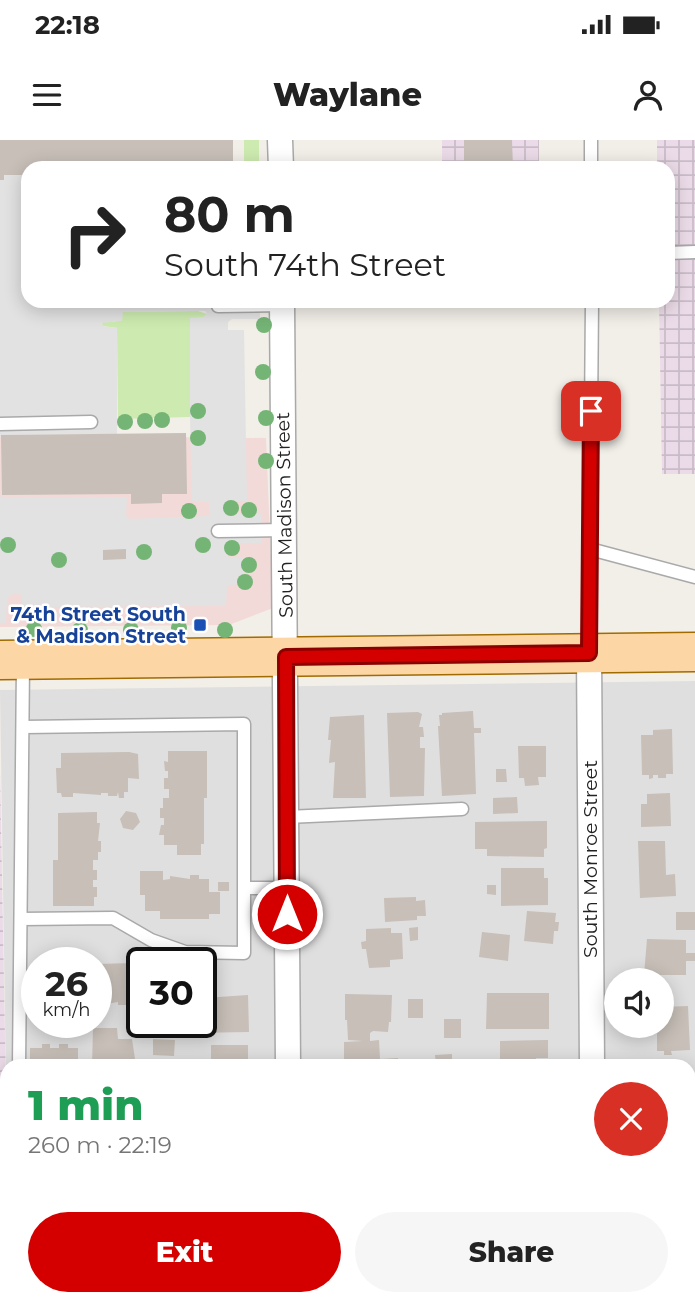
<!DOCTYPE html>
<meta charset="utf-8">
<style>
:root{--surface:#fff;--page:#f6f6f6;--text:#222;--muted:#767676;--accent:#d40000}
body{margin:0;font-family:Montserrat,sans-serif;background:var(--page);color:var(--text);height:100vh;display:flex;flex-direction:column;font-size:26px;white-space:nowrap}
*{box-sizing:border-box;margin:0}
p{font-size:23px;color:var(--muted)}
.icon{flex:none;width:38px;height:38px;fill:none;stroke:currentColor;stroke-width:2;stroke-linecap:round;stroke-linejoin:round}
.map{position:relative;flex:1;overflow:hidden}
.side{position:absolute;left:0px;top:919px;width:696px;height:247px;display:flex;flex-direction:column;background:var(--surface);border-radius:21px 21px 0 0;box-shadow:0 4px 18px #0003}
.side>*{flex:none}
.guide{position:absolute;left:21px;top:21px;width:654px;height:147px;border-radius:21px;box-shadow:0 4px 18px #0003;background:#fff;color:var(--text);overflow:hidden}
.fabs{position:absolute;left:604px;top:828px;display:grid;gap:14px}
.fabs a{display:grid;place-items:center;width:70px;height:70px;border-radius:50%;background:var(--surface);box-shadow:0 4px 18px #0003;font-size:35px}
.speed{position:absolute;left:21px;top:807px;display:flex;gap:14px;font-size:35px;font-weight:700;text-align:center}
.speed>*{display:grid;place-content:center;width:91px;height:91px;border-radius:50%;background:var(--surface);box-shadow:0 4px 18px #0003;line-height:1}
.speed small{font-size:18px;font-weight:400}
.speed .limit{border:4px solid #111;border-radius:10px;background:#fff;color:#111}
.pin{position:absolute;display:grid;place-items:center;width:60px;height:60px;color:#fff;margin:-30px;border-radius:14px;box-shadow:0 4px 10px #0006}
.me{position:absolute;width:77px;margin:-38px;rotate:0deg;stroke-linejoin:round;filter:drop-shadow(0 0 5px #0008)}
.turn{display:flex;align-items:center;gap:24px;height:147px;padding:0 28px;font-size:32px}
.turn .icon{width:91px;height:91px;stroke-width:2.5}
.turn b{display:block;font-size:49px;line-height:60px}
.round{display:grid;place-items:center;flex:none;width:74px;height:74px;border-radius:37px;background:var(--page)}
.head{display:flex;align-items:center;justify-content:space-between;height:119px;padding:0 28px}
h1{font-size:42px;font-weight:800;line-height:52px;color:#1e9e55}
.action{display:flex;gap:14px;margin-top:auto;padding:14px 28px}
.action a{flex:1;height:80px;border-radius:42px;background:var(--accent);color:#fff;font-size:28px;font-weight:800;line-height:80px;text-align:center}
.action a+a{background:var(--page);color:var(--text)}
.status{display:flex;justify-content:space-between;align-items:center;height:49px;padding:0 35px;background:var(--surface);direction:ltr}
.status svg{height:19px;fill:currentColor}
header{display:flex;justify-content:space-between;align-items:center;height:91px;padding:0 28px;background:var(--surface);font-size:32px;font-weight:800}
.map>svg:first-child{display:block}
</style>
<div class="status"><b>22:18</b><svg viewBox="0 0 49 12"><path d="M0 12V9h3v3zM5 12V6h3v6zM10 12V3h3v9zM15 12V0h3v12zM26 1h20v11H26zM47 4h2v5h-2z"/></svg></div>
<header><svg class="icon" aria-label="menu" viewBox="0 0 24 24"><path d="M4 6h16M4 12h16M4 18h16"/></svg>Waylane<svg class="icon" aria-label="person" viewBox="0 0 24 24"><circle cx="12" cy="8" r="4"/><path d="M4 21q1-7 8-7t8 7"/></svg></header>
<div class="map">
<svg width="695" height="1165" viewBox="0 0 695 1165">
<defs>
<pattern id="industrial-grid" width="8" height="8" patternUnits="userSpaceOnUse" patternTransform="scale(1.75)"><rect width="8" height="8" fill="#ebdbe8"/><path d="M0 4h8M4 0v8" fill="none" stroke="#c9bcc7"/></pattern>
</defs>
<rect width="100%" height="100%" fill="#f2efe9"/>
<path fill="#e0dfdf" fill-rule="evenodd" d="M695 541V1165H0V1091L7 1090V1158H690V926H7V1004L0 550ZM37 822H96V882H37ZM142 822H201V882H142ZM616 840H662V886H616Z"/>
<path fill="#f2dad9" d="M0 295 266 298 273 468 229 485 0 487Z"/>
<path fill="url(#industrial-grid)" d="M442 0H539V28H442Z
M657 0H695V334H662L659 161H668V28H657Z
M0 631 7 1004V1090L0 1091Z"/>
<path fill="#cdebb0" d="M244 0H259V28H244Z
M198 171 207 174 203 178H190V277L118 279 117 188 103 186 101 182H115L122 172Z"/>
<path fill="#e2e2e2" d="M4 35H28V161H260V179H232L228 182V190H244L247 361H234L228 364 227 373 262 374V403H231L228 407V416L230 418H244L243 443 227 446 226 466 22 467V455L14 453 7 459 6 483H0V355L2 358 127 357 126 375 129 379 209 376V362H192L190 277V178L203 177 207 174 205 171 123 172 122 181 101 183 103 186 117 188V294L2 295 0 298V40H4Z"/>
<path fill="#c7bfb8" d="M0 0H233V28H28V35H4V40H0Z
M464 0H512L513 28H464Z
M186 293 187 354H162V363L131 364V354L2 355 1 295Z
M126 409V419L103 420V410Z
M473 571 474 588H481V593H474L476 654 442 656 438 586H440L439 575H442V573Z
M418 572 422 574 419 587H423L424 597H420V608H425L424 656 390 657 387 573Z
M364 575 366 658H333L335 622 329 623 331 600H328L330 577Z
M672 589 673 634H666V638H658V635H653V638L649 639V635H642L641 595H653V590Z
M518 606H546V637H538L539 645 525 646 524 638H519Z
M168 611H207V658H204V704H201V715H177V705H164V695H159L161 685H164V678H160V668H163V658H169V649H164V638H168V631H165L164 621 168 622Z
M129 612 138 614 139 639 128 638V652H124V658H119L118 652 117 656H108V653H101V655L73 653V657H62L61 653H57L56 628H61V613Z
M496 629H506L507 642H496Z
M670 653 671 686 641 687V664H647V654Z
M517 657 518 673 493 674V658Z
M126 671 136 673 140 682 133 690 123 688 120 679Z
M97 672V683H100L98 701H101V712H98V720H93V730H97V740H93V747H97V757H94V766H53V720H58V673Z
M547 681V708L544 709V717L487 716V709H475V682Z
M638 701H665L666 735 675 734 676 756 640 758Z
M501 728H544V738H548V765L501 766Z
M140 731H163V740L170 739V736L190 739V735H199V739H209V752H220V774H209V779H160V771H145V755H140Z
M218 742H229V751H218Z
M487 745H496V755L487 754Z
M416 757V761L425 760 426 776H417V780L385 782 384 758Z
M527 771 556 773 555 782H559L558 791H554L553 804 524 801Z
M676 772H695V790H676Z
M418 787V800L410 801 409 788Z
M391 788V793H402L403 819 390 820V827L369 828 366 809H362L361 802 366 801V789Z
M482 792 510 795 508 821 479 817Z
M647 799 686 800V813H695V821H686V835H644Z
M95 818 96 822H38V819Z
M135 823 136 862H128V865H118V862L100 865V861H96V824Z
M33 845H37V857H33Z
M487 853H549V889H486Z
M345 854 392 855 391 882H389L388 892 373 891 370 893V901L379 900 380 919 398 918V926H344V902L363 901 348 900 347 880H345Z
M248 855 249 892 192 893V882H201L204 858Z
M408 859H423V878H408Z
M688 866 690 910 671 911 672 915H664V911H657V886H662V867Z
M444 879H461V898H444Z
M154 885H164L165 896H154Z
M93 888H117L118 899H132L135 919H132L131 926H92Z
M153 899 175 900 174 916 153 915Z
M548 900V918H536V926H500V901Z
M42 904H50V908H59V904H68V908H78V926H30V908H42Z
M211 905H248V926H211Z
M452 914V926H436L435 915Z
M690 936H695V975H690Z
M690 1018H695V1039H690Z
M690 1088H693V1092H695V1143H690Z
M551 1158V1165H510L509 1159Z
M394 1161V1165H347V1162Z"/>
<g fill="none" stroke-linecap="round" stroke-linejoin="round">
<defs>
<path id="lane" d="M591 0V28
M668 113 695 112
M218 166 282 165
M0 284 91 282
M218 391 284 390
M590 409 695 437
M589 509 592 161
M287 677 462 669
M245 748H287
M21 779 113 778 151 800 185 812 244 813V584L24 587
M19 926 23 524"/>
<path id="street" d="M280 0 281 28
M282 161 288 926
M589 513 592 926
M291 1158V1165
M595 1158V1165"/>
<path id="primary" d="M0 520 695 512"/>
</defs>
<use href="#lane" stroke="#a9a9a9" stroke-width="15"/>
<use href="#street" stroke="#a9a9a9" stroke-width="27"/>
<use href="#primary" stroke="#a06b00" stroke-width="41"/>
<use href="#lane" stroke="#fff" stroke-width="12"/>
<use href="#street" stroke="#fff" stroke-width="24"/>
<use href="#primary" stroke="#fcd6a4" stroke-width="38"/>
</g>
<g fill="#74b475">
<circle cx="264" cy="185" r="8"/>
<circle cx="263" cy="232" r="8"/>
<circle cx="198" cy="271" r="8"/>
<circle cx="266" cy="278" r="8"/>
<circle cx="162" cy="280" r="8"/>
<circle cx="145" cy="281" r="8"/>
<circle cx="125" cy="282" r="8"/>
<circle cx="198" cy="298" r="8"/>
<circle cx="266" cy="321" r="8"/>
<circle cx="231" cy="368" r="8"/>
<circle cx="249" cy="370" r="8"/>
<circle cx="189" cy="371" r="8"/>
<circle cx="8" cy="405" r="8"/>
<circle cx="203" cy="405" r="8"/>
<circle cx="232" cy="408" r="8"/>
<circle cx="144" cy="412" r="8"/>
<circle cx="59" cy="420" r="8"/>
<circle cx="249" cy="425" r="8"/>
<circle cx="245" cy="442" r="8"/>
<circle cx="179" cy="488" r="8"/>
<circle cx="34" cy="489" r="8"/>
<circle cx="80" cy="490" r="8"/>
<circle cx="131" cy="490" r="8"/>
<circle cx="225" cy="490" r="8"/>
</g>
<g fill="none" stroke-linecap="round" stroke-linejoin="round">
<defs>
<path id="route" d="M287 774 286 517 589 513 591 271"/>
</defs>
<use href="#route" stroke="#8a0000" stroke-width="18"/>
<use href="#route" stroke="#d40000" stroke-width="12"/>
</g>
<rect fill="#1a4fb4" stroke="#fff" stroke-width="2.5" x="193" y="478" width="14" height="14" rx="3.5"/>
<g text-anchor="middle" stroke-width="5" stroke-linejoin="round" paint-order="stroke">
<g font-size="19" fill="#222" stroke="#fff">
<text transform="translate(284 375) rotate(-91)" y="7">South Madison Street</text>
<text transform="translate(590 719) rotate(-90)" y="7">South Monroe Street</text>
</g>
<g font-size="19" font-weight="bold" fill="#164399" stroke="#fff" text-anchor="end">
<text x="186" y="481">74th Street South<tspan x="186" dy="22">&amp; Madison Street</tspan></text>
</g>
</g>
</svg>
<div class="fabs">
<a><svg class="icon" aria-label="sound" viewBox="0 0 24 24"><path d="M4 9h4l5-4v14l-5-4H4zM17 9q2 3 0 6"/></svg></a>
</div>
<div class="speed"><div>26<small>km/h</small></div><div class="limit">30</div></div>
<div class="pin" style="left:591px;top:271px;background:#d93025"><svg class="icon" aria-label="arrive" viewBox="0 0 24 24"><path d="M6 21V4h12l-3 4 3 4H6"/></svg></div>
<svg class="me" style="left:287px;top:774px" viewBox="-20 -20 40 40"><circle r="17" fill="#d40000" stroke="#fff" stroke-width="3"/><path d="M0-11L8 9 0 5-8 9z" fill="#fff"/></svg>
<div class="guide">
<div class="turn"><svg class="icon" aria-label="right" viewBox="0 0 24 24"><path d="M7 20v-9h11M14 6l5 5-5 5"/></svg><div><b>80 m</b>South 74th Street</div></div>
</div>
<section class="side">
<div class="head"><div><h1>1 min</h1><p>260 m · 22:19</p></div><a class="round" style="background:#d93025;color:#fff"><svg class="icon" aria-label="close" viewBox="0 0 24 24"><path d="M6 6l12 12M18 6L6 18"/></svg></a></div>
<div class="action"><a>Exit</a><a>Share</a></div>
</section>
</div>
